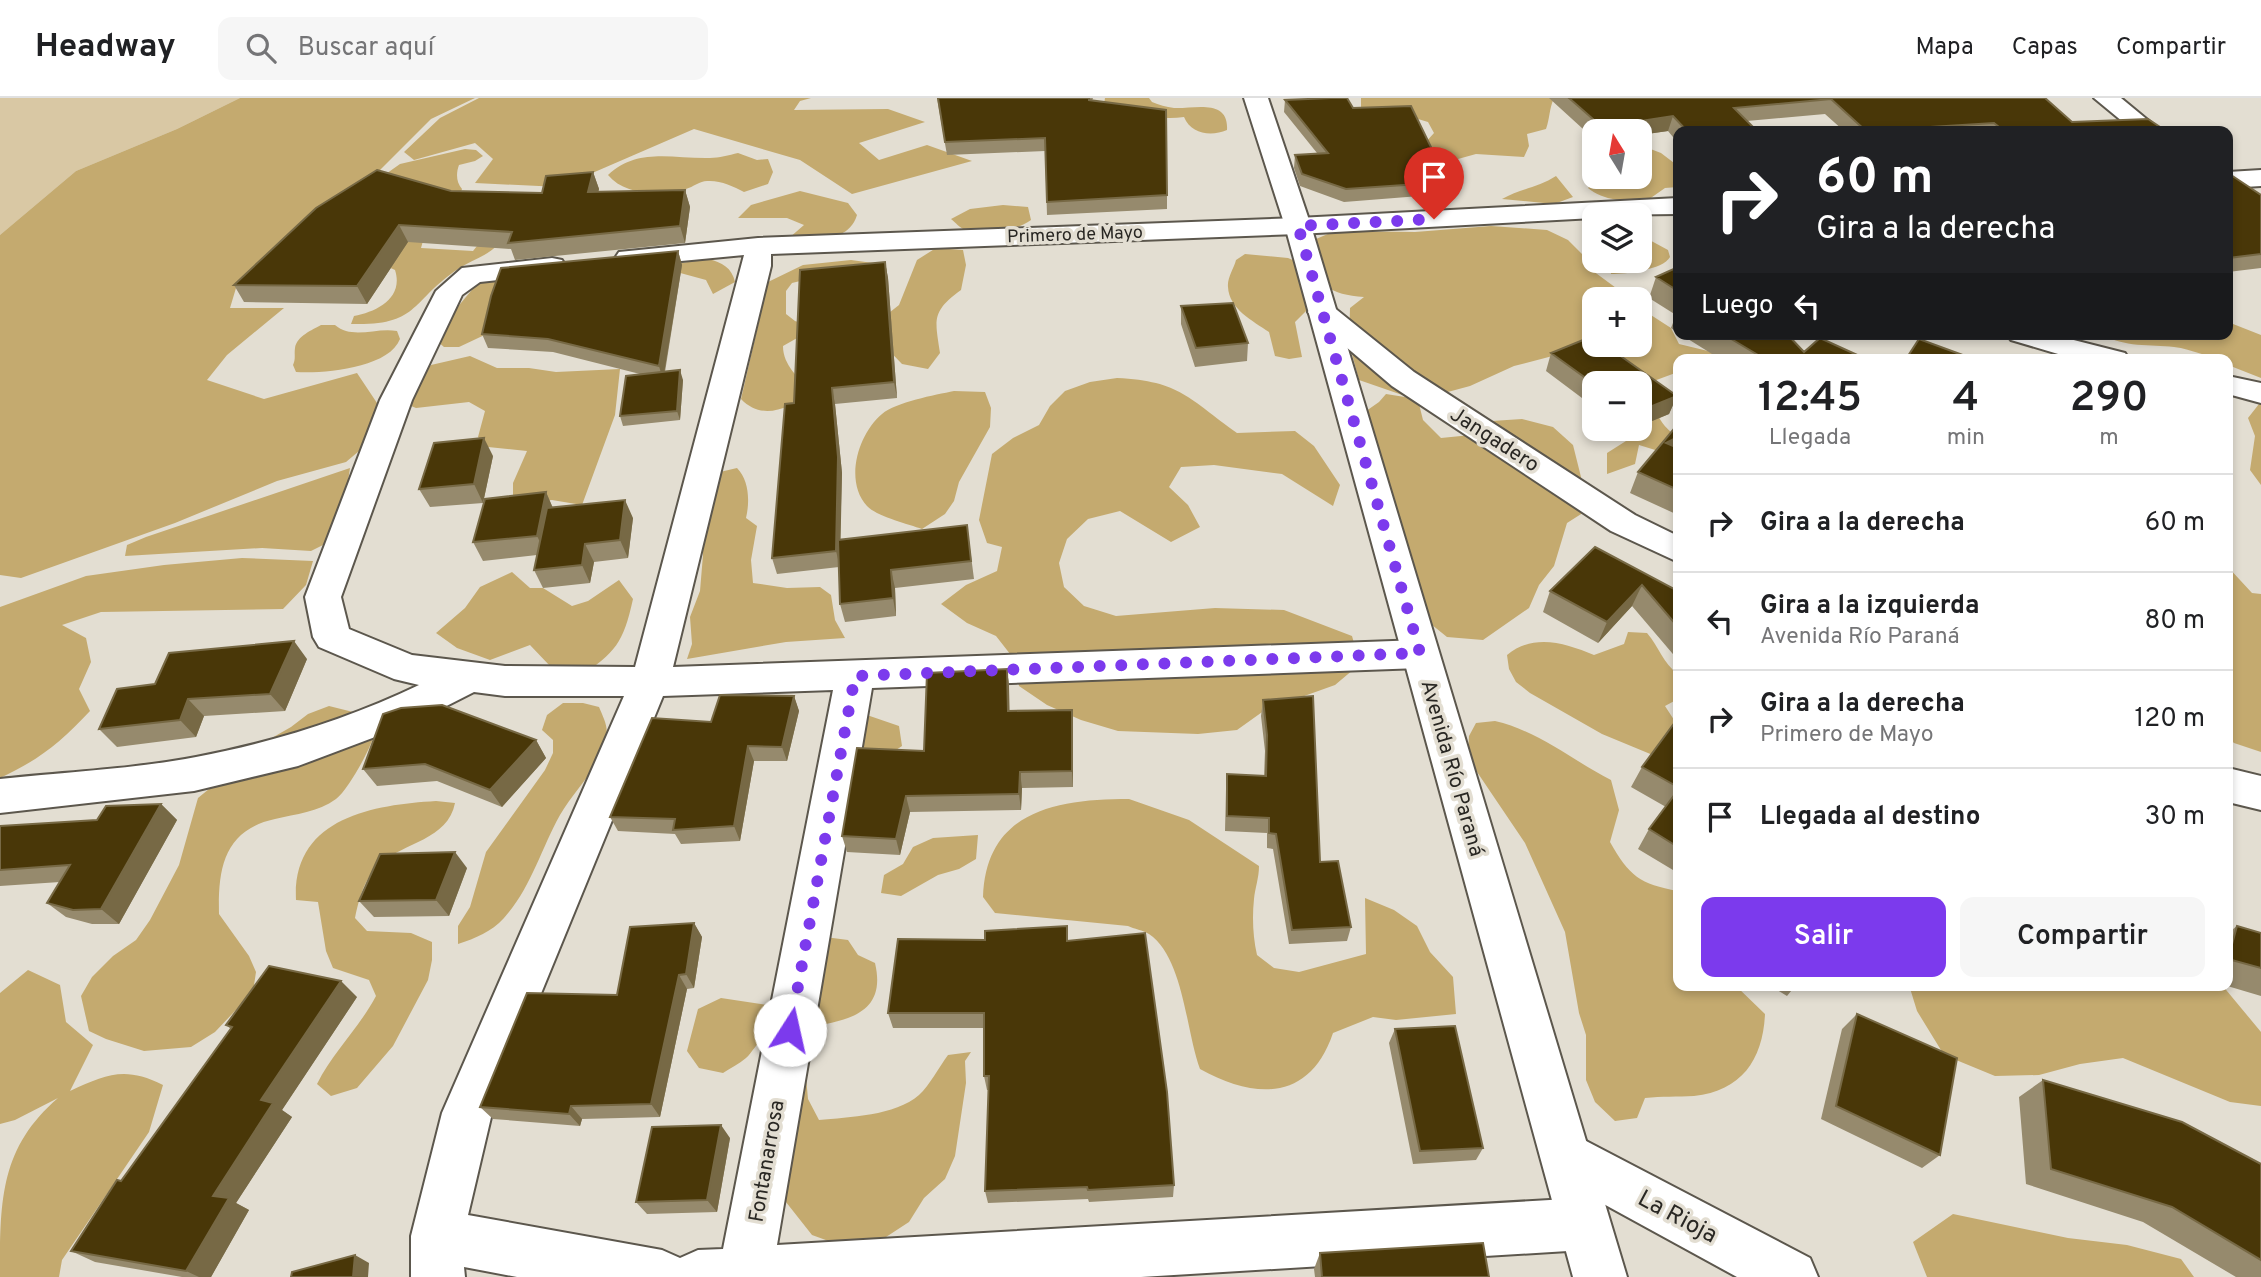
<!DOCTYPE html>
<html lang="es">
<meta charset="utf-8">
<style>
:root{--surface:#fff;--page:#f6f6f6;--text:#202124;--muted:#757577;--line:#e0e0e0;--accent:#7c3aed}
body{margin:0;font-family:Overpass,sans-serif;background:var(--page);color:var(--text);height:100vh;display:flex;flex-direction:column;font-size:26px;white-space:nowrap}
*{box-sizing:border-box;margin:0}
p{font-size:23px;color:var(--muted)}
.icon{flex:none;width:38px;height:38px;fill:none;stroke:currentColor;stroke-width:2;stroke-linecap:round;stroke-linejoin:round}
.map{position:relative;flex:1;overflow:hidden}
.details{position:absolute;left:1673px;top:256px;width:560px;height:637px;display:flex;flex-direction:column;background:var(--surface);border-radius:14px;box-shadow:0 4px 10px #0003}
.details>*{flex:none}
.top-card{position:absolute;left:1673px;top:28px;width:560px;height:214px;border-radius:14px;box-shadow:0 4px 10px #0003;background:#202124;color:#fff;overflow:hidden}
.needle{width:46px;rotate:349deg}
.tools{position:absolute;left:1582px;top:21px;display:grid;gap:14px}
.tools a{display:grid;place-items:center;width:70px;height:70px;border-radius:14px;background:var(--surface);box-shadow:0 4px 10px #0003;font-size:35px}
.pin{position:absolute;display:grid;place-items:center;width:60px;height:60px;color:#fff;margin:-72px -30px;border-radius:50% 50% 50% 0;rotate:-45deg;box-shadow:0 0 7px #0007}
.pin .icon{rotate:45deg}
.me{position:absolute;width:77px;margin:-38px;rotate:10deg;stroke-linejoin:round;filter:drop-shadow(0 0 5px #0008)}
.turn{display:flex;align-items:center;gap:24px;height:147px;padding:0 28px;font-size:32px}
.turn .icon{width:91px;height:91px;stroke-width:2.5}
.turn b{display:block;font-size:49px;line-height:60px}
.then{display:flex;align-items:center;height:66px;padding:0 28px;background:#0003;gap:14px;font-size:26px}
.eta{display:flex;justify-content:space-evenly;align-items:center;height:119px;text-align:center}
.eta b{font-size:42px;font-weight:600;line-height:49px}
.action{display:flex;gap:14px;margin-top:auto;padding:14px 28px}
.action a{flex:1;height:80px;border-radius:14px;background:var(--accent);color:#fff;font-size:28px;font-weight:600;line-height:80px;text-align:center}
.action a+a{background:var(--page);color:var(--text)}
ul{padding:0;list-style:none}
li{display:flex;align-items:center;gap:21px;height:98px;padding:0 28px;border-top:2px solid var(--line)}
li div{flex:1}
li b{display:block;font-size:26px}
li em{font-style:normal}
header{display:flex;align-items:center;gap:42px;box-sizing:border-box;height:98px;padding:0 35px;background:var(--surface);border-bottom:2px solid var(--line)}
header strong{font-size:33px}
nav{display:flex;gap:38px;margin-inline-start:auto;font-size:24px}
.search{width:490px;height:63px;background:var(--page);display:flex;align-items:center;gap:18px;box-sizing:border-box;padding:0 24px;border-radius:14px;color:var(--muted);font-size:26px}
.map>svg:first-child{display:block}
</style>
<header>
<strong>Headway</strong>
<div class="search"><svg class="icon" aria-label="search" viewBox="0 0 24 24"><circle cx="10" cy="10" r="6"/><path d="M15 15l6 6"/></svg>Buscar aquí</div>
<nav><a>Mapa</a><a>Capas</a><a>Compartir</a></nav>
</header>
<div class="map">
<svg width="2261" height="1179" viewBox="0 0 2261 1179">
<rect width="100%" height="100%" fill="#e3ded2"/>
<path fill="#d9c8a4" d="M0 0H240L177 31 76 73 0 137Z"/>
<path fill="#c4aa6f" d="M240 0H475L431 21 290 162 236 190 230 210H284L227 257 207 282 264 301 357 275 391 326 346 364 277 383 175 425 21 480 0 477V137L76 73 177 31Z
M479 0H811L800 3 794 12 888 11 925 24 859 45 879 62 927 47 972 63 852 96 800 62 694 31 560 89 475 85 493 61 475 45 414 62 404 54 440 20Z
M1105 0H1149L1152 4C1159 7 1166 9 1174 10 1194 11 1229 0 1227 32 1211 39 1191 36 1184 19 1156 23 1131 14 1104 6Z
M1361 0H1554C1549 11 1550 20 1546 31L1527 36 1529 48 1524 59 1476 56 1458 61 1434 57 1425 45 1434 35 1428 24 1408 18 1361 13Z
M1640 47 1661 55 1678 68V89L1665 90 1645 104C1627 103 1603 103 1588 90 1599 78 1624 79 1640 79Z
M465 51 476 52 483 58 475 63 459 67C456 75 456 84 462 91L460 97 428 94 421 84 383 78 400 66Z
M738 55 757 62 768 61 773 74 768 86 744 94C733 88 720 82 707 83 700 83 693 89 686 91 662 98 625 98 608 77 638 49 673 61 710 60 719 60 729 57 738 55Z
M1556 78 1573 99 1554 106 1502 101C1520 91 1539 89 1556 78Z
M800 93 848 105 857 117C848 146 815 140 789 140L804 127 787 120H738L751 107Z
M1003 107 1028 109 1031 122C1013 134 986 140 965 132 960 130 955 124 951 121L970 111Z
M1640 126 1644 129V139L1668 152 1670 159C1663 172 1625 176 1611 176L1610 163H1640Z
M1491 128 1547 132 1568 142 1582 156 1589 170 1631 201H1594V247H1640V210L1671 230 1679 246 1708 253 1723 261H1678V274L1651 284C1654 309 1656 325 1678 339V359L1639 347 1635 366 1607 376V355L1626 343 1628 331H1640V285L1564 255 1514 268 1470 288 1418 302 1423 322 1441 340 1471 337 1492 323 1522 321 1553 329 1573 347 1589 411 1567 425 1554 468 1539 487 1529 510 1483 542 1447 539 1421 518 1359 318 1379 304 1386 296 1411 300 1359 282 1349 245 1350 210 1364 199C1325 196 1310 184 1316 141L1335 133 1415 134Z
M423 143 421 150 473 153 477 148 499 145C489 158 471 162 458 171 410 203 420 228 351 226L354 218C377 214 404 200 395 172L343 148Z
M936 150 963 152 966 167 961 192C931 214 935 221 940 255L928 271 902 266 876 239 880 222 899 207 917 162Z
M1245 156 1288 160 1300 165 1308 211 1295 224 1302 259 1289 261 1275 258 1269 234C1253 223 1229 211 1228 189 1227 180 1234 170 1236 162Z
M708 161C722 164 732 170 735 184L713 196 706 182 673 173 681 165Z
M851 162 873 165 792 185 786 193V216L795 223 807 227 806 235 783 248C783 268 799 278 809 295 788 311 762 323 741 301L768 184 803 167Z
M472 176 498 185 485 221 490 223 493 233 459 249H444L437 243 450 218 476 187Z
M2228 224 2261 237V280L2228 267V261C2210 261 2192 251 2174 249 2151 246 2123 250 2103 236H2228Z
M321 227H335C353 242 376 229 397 233L400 241C389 270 323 276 296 274L293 267C296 260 294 257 295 250 297 238 312 232 321 227Z
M470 258 497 270H529L556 274 620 271 615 317 582 407 552 402 513 405V385L527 353 488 349 478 339 485 313 469 304 416 310 396 302 414 287 431 267Z
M1117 280C1181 283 1189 301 1237 335L1295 333 1314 348 1340 387 1333 408 1282 376 1214 367 1181 369 1169 389 1188 407 1200 429 1171 444 1120 413 1088 421 1067 441 1059 465 1064 489 1084 508 1116 518 1215 510 1284 512 1352 538 1360 566 1335 587 1265 612 1237 632 1198 636 1118 633 1081 622 1047 607 1019 588 1014 561 996 538 967 525 941 506 966 487 997 473 1002 449 987 445 979 422 992 356 1013 340 1039 327 1050 308 1065 293 1090 284Z
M954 293 985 294 991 310 990 329 959 384 954 403 945 416 922 431C908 426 876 418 867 408 844 383 858 336 882 316 896 304 935 297 954 293Z
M2259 306H2261V387L2250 372 2255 338 2248 320Z
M350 370 347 390 327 445 311 453 262 450 125 458 127 447 146 439Z
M737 370C749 382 750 403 746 420L757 428 751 462 753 485 787 490 820 489 831 497 835 522 845 540 786 544 687 561 692 546 690 519 700 493 703 457 701 445 720 374Z
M242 460 313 463 306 487 283 511 101 514 62 527 86 540 91 564 79 591 90 613C61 644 39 662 0 680V509L86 478 164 467Z
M2228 469 2252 495 2261 496V654L2234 645 2228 639Z
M512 474 530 490H543L572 508 588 503 619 482 633 501C623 546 616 553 580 579L550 568 530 547 490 562 457 550 436 535 465 510 480 489Z
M1628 534 1647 535C1659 549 1663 565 1678 576V601L1665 608 1678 628 1660 660 1602 636 1530 595 1516 584 1509 571 1507 557C1534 535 1565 545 1594 557L1624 546Z
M563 605H583L599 609C603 619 609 629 606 640 600 670 575 691 560 717 541 751 531 790 504 820 491 834 476 840 458 846V828L470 809 486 754 545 672 553 655V642L542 632 547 617Z
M329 608 365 617 374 637C370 652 348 692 336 701 318 714 296 716 275 721 224 732 218 770 219 816L249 858 256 874 253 894 215 934 191 949 144 953 106 941 89 933 81 898 92 879 113 858 136 842 150 822 179 767 198 700 270 641 291 629 308 616Z
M864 616 899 628 902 648 887 658 853 646Z
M1495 623C1538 633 1572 662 1611 682L1619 712 1610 744C1629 778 1640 786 1678 793V887H1735L1765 916C1763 961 1742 993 1694 998 1677 999 1662 998 1645 1000L1637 1020 1615 1023 1595 1004 1586 982V937L1579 915 1565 834 1525 745 1473 668 1468 653 1469 638 1476 625Z
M1129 701 1189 722 1259 768C1259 780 1255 790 1254 801 1252 820 1253 839 1257 857L1274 870 1299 874 1366 856 1365 800 1394 812 1417 828 1430 854 1453 879 1456 916 1396 922 1373 919 1333 935C1310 1003 1256 1002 1200 971 1186 934 1184 860 1149 836 1143 832 1134 831 1128 828L995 815 983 799C986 713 1056 701 1129 701Z
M436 703 455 705C448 742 404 744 380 766 364 780 359 801 355 820L367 833 411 835 432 844V862L428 882 393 948 357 990 331 998 317 986C333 954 359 930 376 898L369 882 333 870 326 853 318 804 296 802C292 720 372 707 436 703Z
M978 737 976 761 959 771 938 777 901 798 881 795 884 777 903 766 913 749 933 740Z
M825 839 848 842 858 857 875 865C892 937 806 920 764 941 756 945 752 955 746 960 739 966 730 970 723 975L699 970 687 953 698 911 721 900 767 907Z
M28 872 60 887 66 924 93 947 70 993C107 976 125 968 163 987L149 1034 62 1162 59 1179H0C0 1102 0 1050 58 1000L15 1022 0 1026V895Z
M1909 887H2222L2261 934V1008L2230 1004 2123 960 2080 966 2039 977 1995 978 1944 957 1917 913Z
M971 954 965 963 966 985 955 1058 945 1081 924 1100 909 1124 886 1139 860 1144 834 1145 812 1137 782 1099 806 979 808 1001 819 1022C849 1019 895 1018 919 997 930 987 939 969 948 957Z
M1953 1116 2068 1140 2127 1147 2181 1161 2194 1179H1927L1913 1144Z"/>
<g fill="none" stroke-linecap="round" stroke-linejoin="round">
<defs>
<path id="minor" d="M2094 0H2121L2161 33H2134Z
M2261 72V88L2228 90V74Z
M1678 100V116L1594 117V120L1298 136 771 156V168L673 569 1420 542 1433 546 1439 556 1433 566 1420 570 872 590 777 1147 1584 1100 1603 1107 1610 1126 1603 1145 1584 1152 1141 1179H517L464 1169 465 1179H411V1138L442 1015 624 598H505L474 594 415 624 298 668 194 693 0 715V681C64 674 134 671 196 659 274 644 348 621 419 587L394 581 319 549 313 539 305 499 380 302 436 193 462 170 552 160 562 162 566 168 562 174 552 176 480 184 462 197 412 302 341 499 349 531 412 557 505 568 635 569 744 157 629 168 619 166 615 160 619 154 758 140 1298 120ZM833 592 723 1151 698 1152 680 1160 662 1152 468 1117 492 1015 663 598Z
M1322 205 1332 208 1414 274 1635 417 1678 438V464L1611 433 1392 288 1312 220 1308 214 1312 208Z
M2006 236H2050L2125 255 2129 261H2075L2011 242Z
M2228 278 2261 285V305L2228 296Z
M2228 670 2261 678V712L2228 704Z
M1565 1032 1810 1160 1818 1179H1737L1547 1075 1540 1057 1547 1039Z"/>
<path id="secondary" d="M1244 0H1268L1311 128 1627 1179H1573L1285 128Z"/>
</defs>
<use href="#minor" stroke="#5c574d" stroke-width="4"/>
<use href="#secondary" stroke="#5c574d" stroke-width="4"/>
<use href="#minor" fill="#fff" fill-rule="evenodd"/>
<use href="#secondary" fill="#fff" fill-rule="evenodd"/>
</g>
<path fill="#968a6d" d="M937 0H1093L1092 3 1167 97V111L1047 117 1045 53 947 57Z
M1549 0H2045L2072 24 2166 33H1844L1825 16 1747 23 1757 33H1678V45L1668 33 1640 37V33H1594V41Z
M1285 2 1353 10 1448 84 1445 96 1344 104 1300 88 1294 70 1295 57 1317 55 1284 14Z
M593 74 599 91 598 94 685 92 690 109 685 145 515 162 511 151 408 144 367 206 244 204 234 187 451 93 542 95Z
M2228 75 2261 97V170L2228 174Z
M678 153 682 167 665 274 683 282 680 322 623 328 620 318 640 276 553 254 488 250 482 236Z
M885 164 888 180 897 300 835 306 842 375 840 442 967 427 974 481 895 490 896 518 845 524 840 506 839 469 777 476 772 460 794 305Z
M1678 169V235L1671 230 1676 217 1649 200 1656 179Z
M1181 208 1248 245 1247 263 1195 269 1181 226Z
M1680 236H1787L1804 254 1866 261H1720Z
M1551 255 1677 298 1669 316 1640 328V285H1594V309L1546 273Z
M1678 326V417L1630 395 1638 374Z
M493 358 483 405 430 409 419 391Z
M546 394 553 410 633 420 628 460 594 464 590 485 543 490 534 472 537 457 483 463 473 444Z
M1595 449 1678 493V562L1632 508 1598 545 1543 514 1550 493Z
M307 561 285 613 204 618 196 639 117 649 99 631 155 586Z
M1007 571 1009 588V613L1073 629V689L1022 690 1021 712 910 714 900 757 847 754 842 738 924 653Z
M794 598 799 613 787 663H754L740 743 681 746 675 736 618 733 610 719 711 624Z
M1263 602 1320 764 1351 829 1347 843 1289 846 1273 751 1267 750V735L1225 733 1226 691 1227 676 1264 678 1265 653 1261 618Z
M1678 620V775L1638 751 1649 731 1666 709 1631 689 1642 669Z
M536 642 546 660 502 709 437 683 377 688 363 671Z
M161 706 177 722 119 826H92L66 819 47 805 60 784 0 788V728L97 722Z
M467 770 449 818 374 819 359 803Z
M694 825 702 839 694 890 687 891 660 1019 582 1021 580 1028 493 1021 480 1009 617 897Z
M2237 828 2261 835V898L2224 887H2228V835Z
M1068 843 1174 1087 1173 1099 1089 1104 1088 1101 988 1105 985 1093 989 992H987L984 978V930H893L888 915Z
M1769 887H1796L1787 898Z
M357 899 282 1012 292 1019 236 1105 249 1112 211 1179H182L95 1164 71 1153 231 931 226 927Z
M1857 916 1940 1057 1922 1070 1821 1021 1842 931Z
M1395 931 1483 1050 1476 1062 1413 1066 1389 945Z
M2043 982 2261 1066V1179H2236L2143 1124 2026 1086 2019 999Z
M730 1040 717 1114 647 1116 636 1104Z
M1320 1155 1489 1179H1315L1314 1171Z"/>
<path fill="#776945" d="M1673 18 1668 33 1640 37V33H1601L1602 29Z
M593 74 599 91 594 111 588 94Z
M685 92 690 109 685 145 680 128Z
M399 127 408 144 367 206 357 188Z
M678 153 682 167 663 282 659 268Z
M885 164 888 180 897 300 894 284Z
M680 272 683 282 680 322 677 313Z
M832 290 835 306 842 375 840 469 836 453Z
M1677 298 1669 316 1640 328V313Z
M1678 339V356L1666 345Z
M484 340 493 358 483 405 474 386Z
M546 394 554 413 546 456 537 438Z
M625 402 633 420 628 460 620 442Z
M585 446 594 464 590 485 582 467Z
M891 472 895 490 896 518 893 500Z
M1642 487 1632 508 1598 545 1607 524Z
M294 543 307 561 285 613 270 596Z
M1007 571 1009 588 1010 629 1008 613Z
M794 598 799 613 787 663 782 649Z
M188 601 204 618 196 639 180 622Z
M1072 612 1073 629V689L1072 673Z
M536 642 546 660 502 709 490 692Z
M748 648 754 663 740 743 734 728Z
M1020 674 1022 690 1021 712 1019 696Z
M906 698 910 714 900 757 896 741Z
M161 706 177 722 119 826 101 811Z
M455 754 467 770 449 818 436 802Z
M694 825 702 839 694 890 686 876Z
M679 877 687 891 660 1019 651 1006Z
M341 883 357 899 282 1012 292 1019 236 1105 249 1112 211 1179H199L186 1173 213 1098 261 1002Z
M571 1008 582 1021 580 1028 569 1016Z
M721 1027 730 1040 717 1114 707 1102Z
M355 1157 369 1165 368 1179H353Z"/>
<path fill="#493708" stroke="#776945" stroke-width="2" d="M938 0H1089V2L1166 12 1167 97 1047 104 1045 40 945 44Z
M1331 0H1347L1353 10 1411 8 1448 84 1346 91 1302 76 1295 57 1328 55 1285 2Z
M1569 0H2045L2072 24 2148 21 2166 33H2004L1994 25 1866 33 1831 1 1734 10 1757 33H1687L1673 18 1602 29Z
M377 72 451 93 542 95 546 78 593 74 588 94 685 92 680 128 508 145 512 134 399 127 357 188 234 187 316 110Z
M2228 75 2261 97V156L2228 160Z
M678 153 659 268 548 241 482 236 491 198 501 170Z
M885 164 894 284 832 290 838 359 836 453 772 460 785 306 794 305 800 172Z
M1678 169V193L1656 179Z
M1233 205 1248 245 1196 250 1181 208Z
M1723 236H1787L1804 254 1820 240 1866 261H1748L1758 257Z
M1593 238 1594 239V247H1605L1677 298 1640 313V285H1594V286L1551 255Z
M1919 241 1968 259 1966 261H1906Z
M680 272 677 313 620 318 626 278Z
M1678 326V339L1666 345 1678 350V392L1638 374Z
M484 340 474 386 419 391 434 345Z
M546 394 537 438 473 444 485 401Z
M625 402 620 442 585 446 582 467 534 472 547 410Z
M967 427 971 463 891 472 893 500 840 506 838 442Z
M1595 449 1678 493V529L1642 487 1607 524 1550 493Z
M294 543 270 596 188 601 180 622 99 631 117 591 155 586 169 555Z
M1007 571 1008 613 1072 612V673L1020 674 1019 696 906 698 896 741 842 738 857 650 924 653 927 575Z
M720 597 794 598 782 649 748 648 734 728 673 732 675 721 610 719 652 620 711 624Z
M1313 598 1320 764 1338 763 1351 829 1292 832 1276 736 1269 735V720L1227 718V676L1266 678 1267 637 1263 602Z
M442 607 536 642 490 692 425 666 363 671 383 616 401 610Z
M1678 620V689L1642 669Z
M1678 692V749L1649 731Z
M161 706 101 811 73 812 47 805 70 767 0 772V728L97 722 106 708Z
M455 754 436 802 359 803 380 756Z
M694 825 686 876 679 877 651 1006 571 1008 569 1016 480 1009 527 895 617 897 630 829Z
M1067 828V843L1145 835 1167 994 1174 1087 1088 1092 1087 1089 985 1093 989 978H984V915H888L898 841 985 842V833Z
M2237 828 2261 835V870L2228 861Z
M269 868 341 883 261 1002 273 1005 213 1098 229 1100 186 1173 71 1153 117 1082 121 1083 232 929 226 927Z
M1857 916 1957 960 1940 1057 1836 1008Z
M1455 928 1483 1050 1420 1053 1395 931Z
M2043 982 2182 1024 2261 1066V1162L2172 1109 2051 1071Z
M721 1027 707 1102 636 1104 652 1029Z
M1483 1145 1489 1179H1322L1320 1155Z
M355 1157 353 1179H291L292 1174Z"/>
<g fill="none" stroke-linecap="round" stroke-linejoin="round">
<path stroke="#7c3aed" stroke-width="12" stroke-dasharray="0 21.6" d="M790 932 855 578 1420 555 1298 128 1434 121"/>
</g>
<g text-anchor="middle" stroke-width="7" stroke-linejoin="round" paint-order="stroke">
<g font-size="18" fill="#292723" stroke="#e3ded2">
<text transform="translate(1075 136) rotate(-2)" y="6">Primero de Mayo</text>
</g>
<g font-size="21" fill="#292723" stroke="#e3ded2">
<text transform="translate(1495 341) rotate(33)" y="7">Jangadero</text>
<text transform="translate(1453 670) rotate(74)" y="7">Avenida Río Paraná</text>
<text transform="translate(766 1063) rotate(-80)" y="7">Fontanarrosa</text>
</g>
<g font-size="24" fill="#292723" stroke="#e3ded2">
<text transform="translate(1678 1118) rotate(28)" y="8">La Rioja</text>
</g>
</g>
</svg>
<div class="tools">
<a><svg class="needle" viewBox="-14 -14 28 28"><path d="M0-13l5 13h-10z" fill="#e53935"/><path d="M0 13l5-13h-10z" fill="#757577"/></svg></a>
<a><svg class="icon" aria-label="layers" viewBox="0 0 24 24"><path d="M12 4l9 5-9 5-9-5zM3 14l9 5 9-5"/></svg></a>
<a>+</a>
<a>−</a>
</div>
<div class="pin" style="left:1434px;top:121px;background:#d93025"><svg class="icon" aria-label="arrive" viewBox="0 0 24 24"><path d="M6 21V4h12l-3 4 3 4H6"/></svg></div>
<svg class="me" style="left:790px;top:932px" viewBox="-20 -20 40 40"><circle r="19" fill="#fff"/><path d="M0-13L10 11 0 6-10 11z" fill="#7c3aed"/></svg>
<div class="top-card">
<div class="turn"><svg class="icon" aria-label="right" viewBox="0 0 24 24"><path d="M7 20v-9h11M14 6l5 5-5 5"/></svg><div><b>60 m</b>Gira a la derecha</div></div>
<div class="then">Luego<svg class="icon" aria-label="left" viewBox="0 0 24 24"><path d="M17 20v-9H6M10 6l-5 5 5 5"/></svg></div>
</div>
<section class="details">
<div class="eta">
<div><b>12:45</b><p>Llegada</p></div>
<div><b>4</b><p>min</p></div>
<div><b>290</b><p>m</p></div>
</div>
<ul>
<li><svg class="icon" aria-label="right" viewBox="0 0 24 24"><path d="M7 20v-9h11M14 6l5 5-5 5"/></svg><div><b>Gira a la derecha</b></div><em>60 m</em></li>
<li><svg class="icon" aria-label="left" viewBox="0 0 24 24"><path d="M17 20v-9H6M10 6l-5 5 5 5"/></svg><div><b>Gira a la izquierda</b><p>Avenida Río Paraná</p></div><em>80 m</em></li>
<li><svg class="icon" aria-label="right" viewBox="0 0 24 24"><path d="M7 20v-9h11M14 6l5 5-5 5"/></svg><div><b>Gira a la derecha</b><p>Primero de Mayo</p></div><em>120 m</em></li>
<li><svg class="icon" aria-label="arrive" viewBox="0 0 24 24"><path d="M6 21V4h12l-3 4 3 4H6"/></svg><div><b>Llegada al destino</b></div><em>30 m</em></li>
</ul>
<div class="action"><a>Salir</a><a>Compartir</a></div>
</section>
</div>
